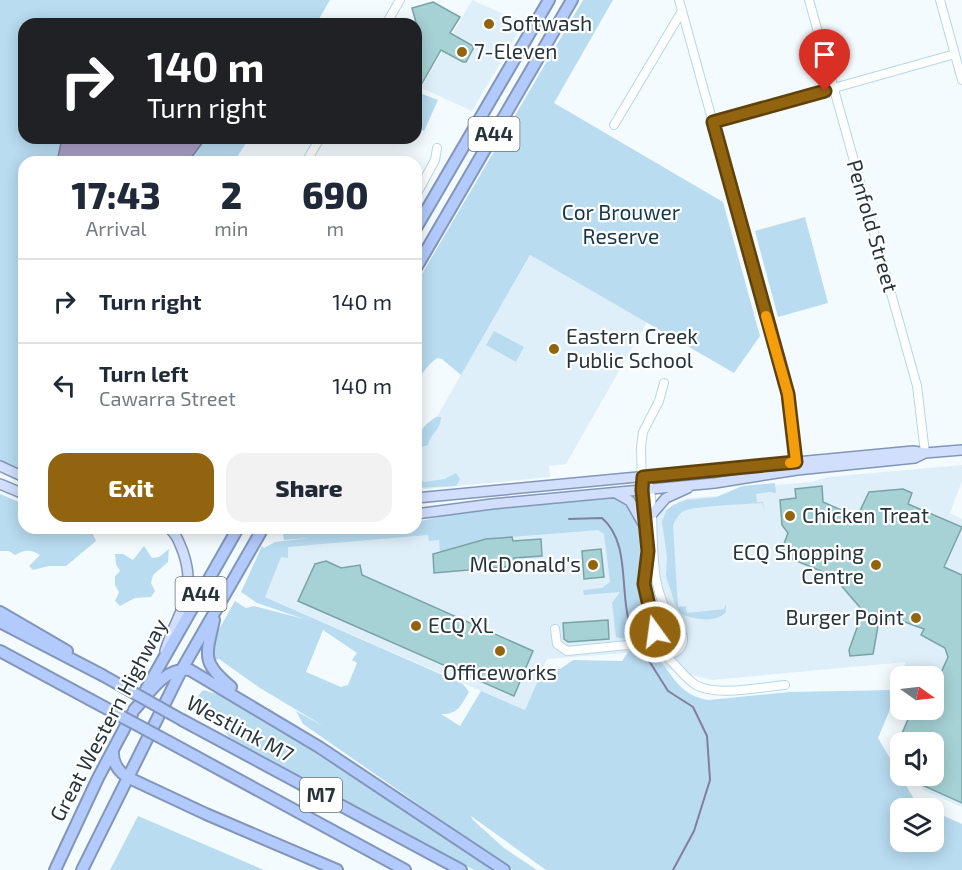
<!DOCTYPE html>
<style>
:root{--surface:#fff;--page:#f2f2f3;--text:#1f2937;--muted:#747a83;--line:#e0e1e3;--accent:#92640f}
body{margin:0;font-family:"Exo 2",sans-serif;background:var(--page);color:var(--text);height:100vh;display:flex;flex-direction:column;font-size:22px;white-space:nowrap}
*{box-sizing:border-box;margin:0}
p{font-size:20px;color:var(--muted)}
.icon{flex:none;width:33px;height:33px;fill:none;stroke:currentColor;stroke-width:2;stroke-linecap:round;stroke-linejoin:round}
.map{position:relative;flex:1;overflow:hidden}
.panel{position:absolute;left:18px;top:156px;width:404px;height:378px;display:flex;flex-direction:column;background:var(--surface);border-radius:18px;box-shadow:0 3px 15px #0003}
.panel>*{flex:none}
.banner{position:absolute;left:18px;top:18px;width:404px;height:126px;border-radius:18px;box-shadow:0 3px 15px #0003;background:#202124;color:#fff;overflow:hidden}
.needle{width:39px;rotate:104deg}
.fabs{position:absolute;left:890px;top:666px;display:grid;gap:12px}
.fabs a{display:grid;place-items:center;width:54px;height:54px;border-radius:12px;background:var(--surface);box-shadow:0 3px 15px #0003;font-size:30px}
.pin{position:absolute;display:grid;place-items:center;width:51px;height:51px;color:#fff;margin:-62px -26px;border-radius:50% 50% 50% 0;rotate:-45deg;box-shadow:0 0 6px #0007}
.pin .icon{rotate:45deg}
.me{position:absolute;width:66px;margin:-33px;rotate:346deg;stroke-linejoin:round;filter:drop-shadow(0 0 4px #0008)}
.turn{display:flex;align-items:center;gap:21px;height:126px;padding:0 30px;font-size:27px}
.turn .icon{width:78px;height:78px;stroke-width:2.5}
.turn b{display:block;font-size:42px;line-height:51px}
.eta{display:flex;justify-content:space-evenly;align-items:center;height:102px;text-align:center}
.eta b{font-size:36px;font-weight:800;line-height:42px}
.button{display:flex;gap:12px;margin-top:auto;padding:12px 30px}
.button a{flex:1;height:69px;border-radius:18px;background:var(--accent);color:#fff;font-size:24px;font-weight:800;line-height:69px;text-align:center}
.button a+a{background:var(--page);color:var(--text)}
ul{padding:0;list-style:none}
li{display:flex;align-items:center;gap:18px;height:84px;padding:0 30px;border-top:2px solid var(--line)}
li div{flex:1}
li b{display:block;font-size:22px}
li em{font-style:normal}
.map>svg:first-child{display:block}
</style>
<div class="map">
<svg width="962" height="870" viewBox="0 0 962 870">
<rect width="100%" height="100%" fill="#f4fbff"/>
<path fill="#deeff9" d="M472 0 524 23 472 111 421 88Z
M530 255 647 322 566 464 549 466 550 477 416 490V453Z
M962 465V481L950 513 962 519V807L923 790 916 776H933V742H901L899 737 910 710H933V676H900L906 662 712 680 659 667 640 652 547 659 525 710 254 592 269 545 630 515 664 510 688 498 717 496 761 486 811 482 828 477Z"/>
<path fill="#b9dcf1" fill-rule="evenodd" d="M0 0H330L316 24H24V138H249L234 162H24V470L0 460Z
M583 0H613L554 103 723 202 760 336 734 373 530 255 461 375 442 359 437 358C424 368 410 386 421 402L416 409V284Z
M422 94 438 100 424 131 416 127V109Z
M805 217 828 303 778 317 755 231Z
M494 331 524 347 516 362 486 345Z
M436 417H441C441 430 430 434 428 445L419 448 416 453C415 436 422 426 436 417Z
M456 473 460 479 456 486 416 488V476L424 482 445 479Z
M775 483 776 493 769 492 756 494 757 502H763L764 509 762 503C747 504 693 506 684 511 678 514 675 521 673 526L678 607 686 606 687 613 724 609 726 603V612C715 624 695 619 681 614L675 604 666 576 667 557 662 522 666 511 673 505 685 500 717 497 742 486Z
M0 494 24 504V528H83L93 534 96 541 66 566H49L33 570 29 566 40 555C30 549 24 550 15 555L9 551H0Z
M613 497 628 503 626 505C631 512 637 522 639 530 644 550 637 569 639 590 640 602 651 619 645 630 641 638 622 640 616 637L612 603 620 592 584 595 583 590 602 588 610 582 604 534 598 530 486 539 440 552 439 540 429 541 428 535 288 547V558L281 557 265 597 463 684 469 692C461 705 458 715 441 714L460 726 481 691 525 710 542 671 553 667 560 669 573 660 622 661 629 651C633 651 640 650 644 651 672 660 670 694 708 700L789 692 894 690 897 693 878 738 914 799 927 808H900V842H933V811L962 824V870H546L471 816 473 820 504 848 537 870H513L303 724 296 711 325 727 260 688 219 659 213 660 214 638 235 601 246 608 254 606 304 619 257 603 241 592 262 546 264 548 275 542 309 538 284 540 283 534 352 528H416V522L480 508ZM323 630 357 653 352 660 357 663 348 685 341 687 306 672Z
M144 546 152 558 159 557 169 549 168 562 153 575 151 583 155 591 151 597 135 598 120 606 115 601 119 592 115 585V576L120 571 116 564 115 554H123L133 560Z
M203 690 227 697 263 719 495 870H474L229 737 219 723 195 713V700Z
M138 816 264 870H110Z"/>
<path fill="#aa9fc7" stroke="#827f9d" stroke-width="1.5" d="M62 138H206L188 162H57Z"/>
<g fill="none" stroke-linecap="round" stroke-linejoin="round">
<path stroke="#827f9d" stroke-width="2" d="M569 519 602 518C633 545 617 597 633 633
M646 656 668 691 693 707 707 736 710 780 694 831 673 870"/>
</g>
<path fill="#a6d2d5" stroke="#79a3a7" stroke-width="1.5" d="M433 2 460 17 450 33 473 46V49L466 62H463L441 50 416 94V34L418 30 412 8Z
M822 486 823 502 857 517 869 492 903 489 912 493 908 504 962 527 944 567 962 575V803L924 786 919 776H933V742H904L901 736 912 710H933V691L948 657 945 648 921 635 924 629 894 618 878 626 873 654 850 656 849 650 863 611 833 576 780 554 788 533 782 525 780 500 796 498 795 489Z
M512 537 513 541 541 539 542 556 514 558 515 566 434 573 433 554 486 539Z
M601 549 604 577 584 579 582 551Z
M326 561 341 568 360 565 362 575 533 651 514 696 298 601 315 564Z
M608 620 609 639 568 642 564 639 563 623Z"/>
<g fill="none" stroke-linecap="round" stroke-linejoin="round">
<defs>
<path id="minor" d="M679 0 788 394 797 466
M809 0 917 386 925 453
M940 0 962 80
M386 24 400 0
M713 122 955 54
M614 125 682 11
M306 162 320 138
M416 195 435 160 437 148
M649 486 651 497C655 541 647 588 675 625
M653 639a15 15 0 1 1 30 0a15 15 0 1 1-30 0Z
M555 629 557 644 567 651 628 645 658 650
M655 632 644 584 648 544 642 490 641 447 643 432 659 401 664 383
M630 644 654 636
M662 653C675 662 684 678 696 685 717 697 761 687 785 685"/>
<path id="major" d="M0 466 24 477
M0 484 24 494
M616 493 630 501 646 529
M416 498 913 451 925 453 962 450
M416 514 492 504 715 483 797 470 915 458 925 453
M652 514 666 498 688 488
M165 651C177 611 198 596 183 552 179 542 177 535 169 528"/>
<path id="highway" d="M416 228 549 0
M416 268 572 0
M0 612 67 651
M214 620C206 656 201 662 231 687
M0 622 102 675
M0 651 89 699
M144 693 238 528
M134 710C150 693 164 667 190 670L319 747 504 870
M182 720 461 870
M169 742 405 870
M113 750C112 762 117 770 127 777L206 814 337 870
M55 870 98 778 132 714
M82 870 182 669 263 528"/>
</defs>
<use href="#minor" stroke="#b4d7eb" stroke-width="10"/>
<use href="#major" stroke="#8296b9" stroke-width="12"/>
<use href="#highway" stroke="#8296b9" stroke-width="14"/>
<use href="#minor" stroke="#fff" stroke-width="8"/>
<use href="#major" stroke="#d1dffd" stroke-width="9"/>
<use href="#highway" stroke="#b3cafc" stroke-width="10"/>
<defs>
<path id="highway-bridge" d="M102 675 182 720
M89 699 169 742"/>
</defs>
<use href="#highway-bridge" stroke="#8296b9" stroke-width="14" stroke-linecap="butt"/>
<use href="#highway-bridge" stroke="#b3cafc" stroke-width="10"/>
</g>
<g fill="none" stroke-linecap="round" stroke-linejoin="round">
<defs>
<path id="route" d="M655 632 644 584 648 551 642 490 643 477 796 462 788 394 713 122 825 91"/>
</defs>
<use href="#route" stroke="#5f410a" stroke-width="15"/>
<use href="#route" stroke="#92640f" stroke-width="10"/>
<path stroke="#f59e0b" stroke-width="10" d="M766 316 788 394 796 462 790 463"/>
</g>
<g fill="#92640f" stroke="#fff" stroke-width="2">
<circle cx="489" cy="24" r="6"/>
<circle cx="462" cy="52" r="6"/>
<circle cx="554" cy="349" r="6"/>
<circle cx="790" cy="516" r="6"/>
<circle cx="593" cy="565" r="6"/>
<circle cx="876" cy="565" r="6"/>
<circle cx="916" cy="618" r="6"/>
<circle cx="416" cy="626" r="6"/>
<circle cx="500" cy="651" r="6"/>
</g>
<g text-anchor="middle" stroke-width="4.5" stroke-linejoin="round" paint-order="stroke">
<g fill="#fff" stroke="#677176" stroke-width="1.5">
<rect x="468.5" y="117" width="51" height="34" rx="4.5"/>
<rect x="175.5" y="577" width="51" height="34" rx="4.5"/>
<rect x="300" y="778" width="42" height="34" rx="4.5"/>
</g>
<g font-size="20" font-weight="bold" fill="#26343c">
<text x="494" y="141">A44</text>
<text x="201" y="601">A44</text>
<text x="321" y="802">M7</text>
</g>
<g font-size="21" fill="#26343c" stroke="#fff" text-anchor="start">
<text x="501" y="31">Softwash</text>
<text x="474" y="59">7-Eleven</text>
<text x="566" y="344">Eastern Creek<tspan x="566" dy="24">Public School</tspan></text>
<text x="802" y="523">Chicken Treat</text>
<text x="864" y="560" text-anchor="end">ECQ Shopping<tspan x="864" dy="24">Centre</tspan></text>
<text x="581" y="572" text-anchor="end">McDonald's</text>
<text x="904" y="625" text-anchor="end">Burger Point</text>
<text x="428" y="633">ECQ XL</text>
<text x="500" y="680" text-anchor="middle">Officeworks</text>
</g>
<g font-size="21" fill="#13384b" stroke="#fff">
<text x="621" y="220">Cor Brouwer<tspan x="621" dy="24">Reserve</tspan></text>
</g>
<g font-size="21" fill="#26343c" stroke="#fff">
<text transform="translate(872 226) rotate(74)" y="7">Penfold Street</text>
<text transform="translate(109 720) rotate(-62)" y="7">Great Western Highway</text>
<text transform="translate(240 729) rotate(28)" y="7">Westlink M7</text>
</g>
</g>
</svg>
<div class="fabs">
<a><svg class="needle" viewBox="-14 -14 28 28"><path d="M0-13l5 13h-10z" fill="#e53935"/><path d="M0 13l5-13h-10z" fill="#747a83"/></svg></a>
<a><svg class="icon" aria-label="sound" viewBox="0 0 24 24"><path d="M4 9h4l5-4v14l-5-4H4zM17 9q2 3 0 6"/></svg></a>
<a><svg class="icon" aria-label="layers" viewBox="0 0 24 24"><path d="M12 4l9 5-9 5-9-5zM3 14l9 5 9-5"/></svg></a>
</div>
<div class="pin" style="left:825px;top:91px;background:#d93025"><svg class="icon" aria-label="arrive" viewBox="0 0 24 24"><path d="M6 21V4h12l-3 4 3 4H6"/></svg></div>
<svg class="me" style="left:655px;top:632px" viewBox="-20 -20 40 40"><circle r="17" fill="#92640f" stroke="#fff" stroke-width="3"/><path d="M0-11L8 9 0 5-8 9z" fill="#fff"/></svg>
<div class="banner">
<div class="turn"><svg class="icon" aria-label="right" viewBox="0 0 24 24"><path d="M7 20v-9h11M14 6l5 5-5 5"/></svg><div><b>140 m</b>Turn right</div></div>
</div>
<section class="panel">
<div class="eta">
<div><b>17:43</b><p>Arrival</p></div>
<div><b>2</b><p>min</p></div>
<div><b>690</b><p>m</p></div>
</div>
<ul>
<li><svg class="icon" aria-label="right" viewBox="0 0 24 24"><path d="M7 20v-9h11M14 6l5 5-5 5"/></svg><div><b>Turn right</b></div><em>140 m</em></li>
<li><svg class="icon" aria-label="left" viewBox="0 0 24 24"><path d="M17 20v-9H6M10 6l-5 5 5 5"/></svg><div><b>Turn left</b><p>Cawarra Street</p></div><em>140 m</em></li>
</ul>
<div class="button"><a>Exit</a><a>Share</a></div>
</section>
</div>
